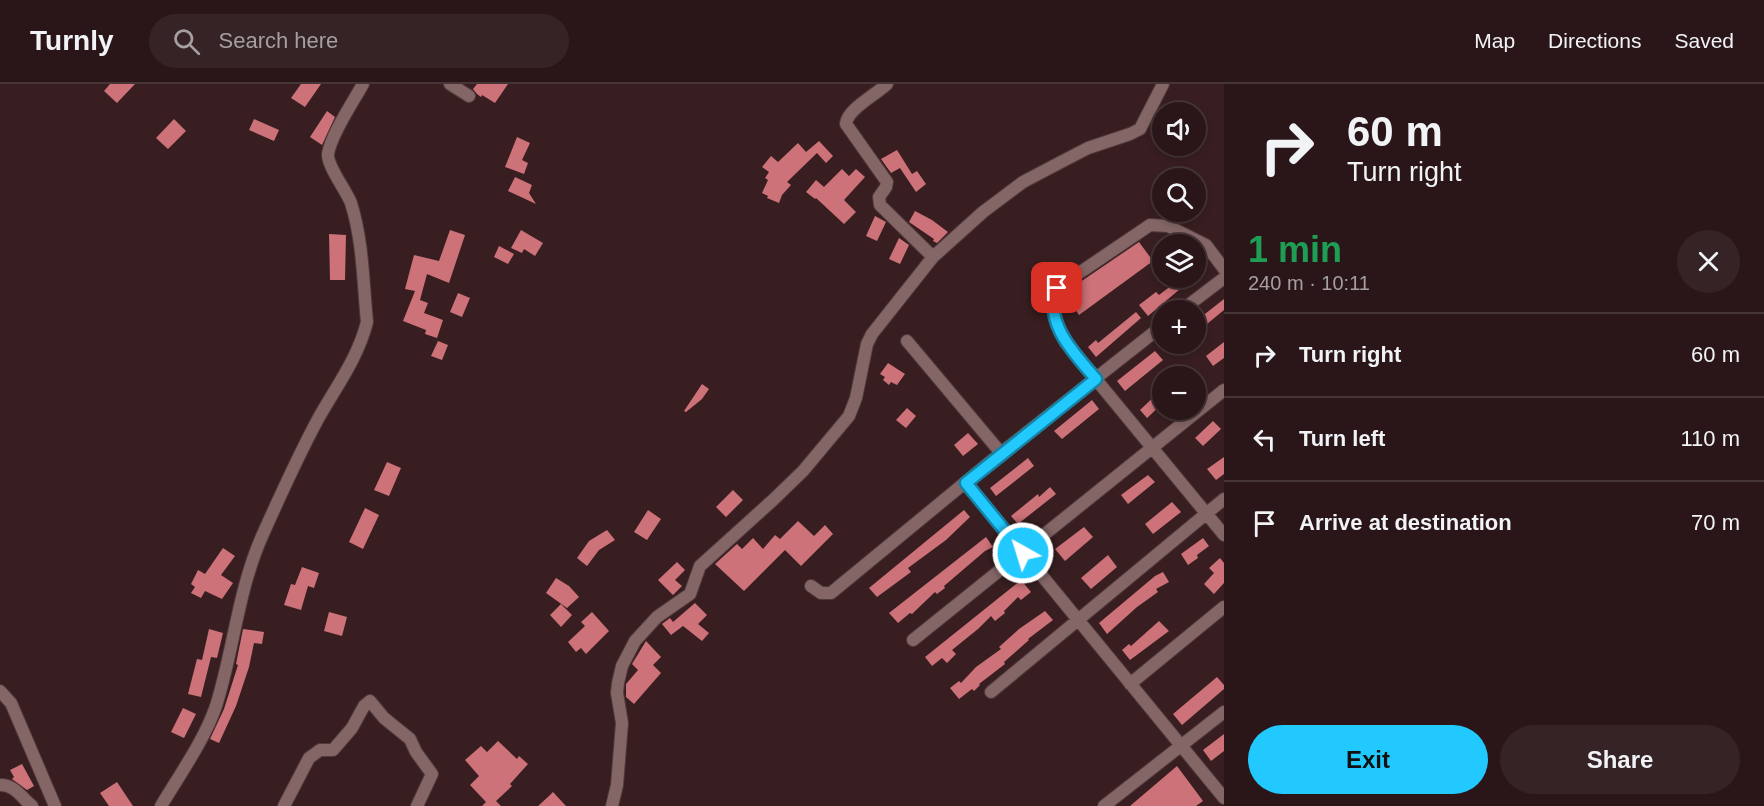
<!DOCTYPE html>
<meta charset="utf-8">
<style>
:root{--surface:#2a1618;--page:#362325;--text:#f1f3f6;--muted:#a59fa2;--line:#463537;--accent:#22c9fe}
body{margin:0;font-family:Arial,sans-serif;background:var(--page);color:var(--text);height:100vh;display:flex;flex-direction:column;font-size:22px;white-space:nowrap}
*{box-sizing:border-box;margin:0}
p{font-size:20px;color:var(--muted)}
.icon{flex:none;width:33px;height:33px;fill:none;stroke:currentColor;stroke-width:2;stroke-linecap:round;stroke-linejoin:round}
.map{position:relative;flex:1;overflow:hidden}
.panel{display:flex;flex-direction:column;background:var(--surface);width:540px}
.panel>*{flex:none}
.banner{background:#2a1618;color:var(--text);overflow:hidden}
.fabs{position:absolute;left:1152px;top:18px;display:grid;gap:12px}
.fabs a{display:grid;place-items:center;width:54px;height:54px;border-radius:50%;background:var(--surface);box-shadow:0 3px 9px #0003,0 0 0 2px var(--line);font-size:30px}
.pin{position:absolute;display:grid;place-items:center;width:51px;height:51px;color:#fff;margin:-26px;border-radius:12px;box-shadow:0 3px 9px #0006}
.me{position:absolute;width:66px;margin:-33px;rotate:321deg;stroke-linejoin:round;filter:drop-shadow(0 0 4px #0008)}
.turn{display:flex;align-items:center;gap:21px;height:126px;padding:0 24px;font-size:27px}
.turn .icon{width:78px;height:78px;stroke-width:2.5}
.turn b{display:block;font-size:42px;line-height:51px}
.round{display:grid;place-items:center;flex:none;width:63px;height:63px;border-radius:32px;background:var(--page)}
.head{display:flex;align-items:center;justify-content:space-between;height:102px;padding:0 24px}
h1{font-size:36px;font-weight:600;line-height:45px;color:#1e9e55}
.cta{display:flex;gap:12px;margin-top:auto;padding:12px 24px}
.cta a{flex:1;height:69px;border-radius:36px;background:var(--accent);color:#111;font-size:24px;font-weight:600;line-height:69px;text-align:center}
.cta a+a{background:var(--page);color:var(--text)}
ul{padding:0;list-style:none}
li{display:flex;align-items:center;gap:18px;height:84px;padding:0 24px;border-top:2px solid var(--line)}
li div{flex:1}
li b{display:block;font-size:22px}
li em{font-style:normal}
header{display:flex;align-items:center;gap:36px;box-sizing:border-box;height:84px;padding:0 30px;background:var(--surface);border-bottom:2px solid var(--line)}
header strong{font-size:28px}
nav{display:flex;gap:33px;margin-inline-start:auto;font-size:21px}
.search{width:420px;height:54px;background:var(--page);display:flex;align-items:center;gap:15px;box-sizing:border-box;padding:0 21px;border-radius:33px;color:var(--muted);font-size:22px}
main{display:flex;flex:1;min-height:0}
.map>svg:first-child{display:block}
</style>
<header>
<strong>Turnly</strong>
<div class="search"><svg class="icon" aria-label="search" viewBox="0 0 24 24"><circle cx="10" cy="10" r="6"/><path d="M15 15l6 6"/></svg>Search here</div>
<nav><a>Map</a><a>Directions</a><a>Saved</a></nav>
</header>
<main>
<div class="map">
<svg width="1224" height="722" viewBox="0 0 1224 722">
<rect width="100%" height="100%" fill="#381e20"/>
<path fill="#cd7278" d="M110 0H135L117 19 104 7Z
M301 0H321L305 23 291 14Z
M477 0H508L495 19 482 11 481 13 477 10 473 5Z
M327 27 335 33 322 61 310 53Z
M174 35 186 47 168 65 156 54Z
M254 35 279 46 274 57 249 46Z
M517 53 530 59 522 76 528 79 524 90 505 83Z
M819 57 833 72 826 79 817 69 787 98 791 101 782 111 779 119 767 114 768 112 762 109 768 96 765 94 769 88 762 83 771 72 778 78 798 59 806 68Z
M897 66 912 90 917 87 926 100 916 108 900 84 891 89 881 75Z
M842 85 849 92 856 85 865 93 844 116 856 128 844 140 816 114 815 115 806 108 816 96 824 103Z
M515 93 532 101 529 109 536 120 508 107Z
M915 127 932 136 948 148 937 159 933 157 934 155 909 138Z
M875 132 886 138 877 157 866 152Z
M450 146 465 151 449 199 427 190 420 216 428 219 424 229 443 236 437 254 425 250 426 246 403 237 415 207 405 205 414 171 439 177Z
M521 146 543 159 535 172 524 165 522 169 511 164Z
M329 150 346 151 345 196H330Z
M899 154 909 161 900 180 889 175Z
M1139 158 1153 177 1079 231 1064 209Z
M499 162 514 170 508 180 494 173Z
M1172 194H1193L1148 232 1139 221 1156 208 1159 211 1176 198Z
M458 209 470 214 462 233 450 228Z
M1224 215V226L1196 249V237Z
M1136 228 1141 234 1096 273 1088 263 1096 256 1098 259Z
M438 257 448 261 442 276 431 272Z
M1224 258V274L1213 282 1206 272Z
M1155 267 1163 276 1125 307 1117 297Z
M888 279 905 290 897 301 891 298 889 301 883 296 885 293 880 290Z
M702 300 709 305 702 315 686 328 684 327Z
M1162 305V320L1147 334 1140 326Z
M1092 316 1099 325 1062 355 1054 347Z
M907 324 916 332 906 344 896 336Z
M1213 337 1221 345 1203 362 1195 354Z
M968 349 978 360 963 372 954 361Z
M1224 373V390L1216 396 1207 385Z
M1028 374 1034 382 996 412 990 404Z
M387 378 401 384 389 412 374 406Z
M1148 391 1155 398 1128 420 1121 411Z
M1050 403 1056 410 1018 440 1011 432 1038 410 1039 413Z
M733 406 743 416 726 433 716 423Z
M1172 418 1181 428 1153 450 1145 440Z
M365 424 379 431 363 465 349 458Z
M648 426 661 435 647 456 634 448Z
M964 426 970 433 946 456 908 484 911 488 877 513 869 504Z
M798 437 814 452 825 441 833 450 801 482 785 466 744 507 715 480 737 460 742 465 753 454 763 465 775 451 780 455Z
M1084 443 1093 453 1065 477 1055 465Z
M607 446 615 456 599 466 587 482 577 474 589 457Z
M986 453 993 463 985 467 944 502 945 504 937 510 935 508 912 530 910 529 898 539 889 529Z
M1203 454 1209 462 1197 471 1198 474 1188 481 1181 470Z
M223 464 235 472 221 491 233 499 222 515 205 507 201 514 191 509 195 503 191 500 198 486 205 490Z
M1108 471 1117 483 1091 505 1081 494Z
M1220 474 1224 479V499L1214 510 1204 500 1214 489 1209 484Z
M677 478 685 486 675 496 682 502 673 511 658 496Z
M302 483 319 489 314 504 308 502 301 526 284 521 291 500 295 501Z
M1163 488 1169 498 1156 505 1158 508 1137 523 1107 550 1099 539 1155 492Z
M556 494 569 502 579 513 567 524 546 509Z
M1021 496 1031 508 1021 516 1018 513 1004 527 1005 529 995 537 991 532 978 545 952 566 956 570 947 579 942 574 932 582 925 573Z
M695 519 707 531 698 540 709 549 702 557 683 542 671 551 662 540 670 534 673 538Z
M561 520 572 531 561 543 550 531Z
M1045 527 1053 536 1028 555 1029 556 1004 578 1005 580 979 600 980 601 974 607 972 605 959 615 950 604 959 597 961 599 976 583 1001 565 999 563 1019 545Z
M329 528 347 533 342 552 324 547Z
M592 528 609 547 586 570 581 564 576 568 568 558 585 542 581 538Z
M1159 537 1169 547 1130 576 1122 566 1129 560 1131 562Z
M209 545 223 549 217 574 211 573 201 613 188 610 197 575 202 576Z
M243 545 264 548 262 560 254 559 249 583 236 622 219 659 210 655 224 625 238 581 236 580Z
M646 557 661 573 653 581 661 589 634 620 626 613V600L638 586 632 580Z
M1217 593 1224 601V605L1182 641 1173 630Z
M183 624 196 630 184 654 171 648Z
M1224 650V667L1211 677 1203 666Z
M498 657 517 675 519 672 528 680 510 700 512 702 496 717 501 722H482L486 718 470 701 479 692 465 676 481 662 487 668Z
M22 680 34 702 27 706 12 695 14 693 10 686Z
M1177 682 1203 717 1196 722H1130Z
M117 698 133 722H109L100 709Z
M553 708 566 722H538L549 712Z"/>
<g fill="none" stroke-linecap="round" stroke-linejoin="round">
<defs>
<path id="minor" d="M450 0 469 12
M887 0C877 10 847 25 846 40L887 98 886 103 879 113 880 121 933 173
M1224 185 1206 161 1168 142 1150 141 1057 204C1049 224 1057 241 1066 259L1224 451
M1182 226 1224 194
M907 257 1001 369
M966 399 1224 714
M811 502 821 509H831L1001 369 1162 242
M913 556 1224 306
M1130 600 1224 523
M0 607 11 619 55 722
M991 608 1224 415
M0 701C14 700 22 714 32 722
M161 722C180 690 204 657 216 622 234 565 238 505 263 450 280 412 298 372 318 335 336 303 358 274 367 238 363 198 363 157 351 119 346 106 327 82 328 70 331 51 353 18 363 0
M284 722 309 674 320 666H333L352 644 364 622 370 617 384 634 410 655 416 668 432 690 417 722
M612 722 617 701 622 639 617 609 618 599 622 582 635 557 657 533 690 510 700 482 773 416 803 387 849 332 856 314 867 260 872 250 933 173 983 128 1023 98 1061 78 1088 64 1130 50 1140 45 1163 0
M1104 722 1224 628"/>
</defs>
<use href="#minor" stroke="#503a3c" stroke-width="14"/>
<use href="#minor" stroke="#856667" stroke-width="12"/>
</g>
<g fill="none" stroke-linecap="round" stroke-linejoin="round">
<defs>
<path id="route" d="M1023 469 966 399 1096 295C1075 270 1043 239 1057 204"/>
</defs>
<use href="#route" stroke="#1683a5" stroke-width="15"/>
<use href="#route" stroke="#22c9fe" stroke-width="10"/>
</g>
</svg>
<div class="fabs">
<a><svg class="icon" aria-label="sound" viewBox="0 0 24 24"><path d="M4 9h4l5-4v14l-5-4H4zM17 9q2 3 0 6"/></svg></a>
<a><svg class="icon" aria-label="search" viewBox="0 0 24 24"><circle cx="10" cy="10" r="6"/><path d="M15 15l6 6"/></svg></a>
<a><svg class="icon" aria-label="layers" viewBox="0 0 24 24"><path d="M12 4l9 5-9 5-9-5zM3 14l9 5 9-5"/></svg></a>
<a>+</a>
<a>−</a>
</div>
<div class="pin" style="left:1057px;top:204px;background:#d93025"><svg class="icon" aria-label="arrive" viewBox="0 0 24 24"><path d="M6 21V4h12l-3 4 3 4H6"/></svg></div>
<svg class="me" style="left:1023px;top:469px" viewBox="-20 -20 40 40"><circle r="17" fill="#22c9fe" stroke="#fff" stroke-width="3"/><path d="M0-11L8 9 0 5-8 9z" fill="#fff"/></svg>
</div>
<section class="panel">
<div class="banner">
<div class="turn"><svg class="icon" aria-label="right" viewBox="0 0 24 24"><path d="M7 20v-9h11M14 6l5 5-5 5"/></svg><div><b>60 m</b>Turn right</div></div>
</div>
<div class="head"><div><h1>1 min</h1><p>240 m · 10:11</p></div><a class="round"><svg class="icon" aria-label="close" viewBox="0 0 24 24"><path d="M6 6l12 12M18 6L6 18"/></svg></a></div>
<ul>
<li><svg class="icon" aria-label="right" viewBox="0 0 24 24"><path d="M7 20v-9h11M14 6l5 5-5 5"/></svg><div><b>Turn right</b></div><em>60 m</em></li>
<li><svg class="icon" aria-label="left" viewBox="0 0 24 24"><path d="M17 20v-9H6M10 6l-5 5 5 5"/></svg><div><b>Turn left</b></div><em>110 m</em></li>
<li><svg class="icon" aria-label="arrive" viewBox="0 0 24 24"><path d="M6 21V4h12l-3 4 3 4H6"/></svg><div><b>Arrive at destination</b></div><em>70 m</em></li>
</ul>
<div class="cta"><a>Exit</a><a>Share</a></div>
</section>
</main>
